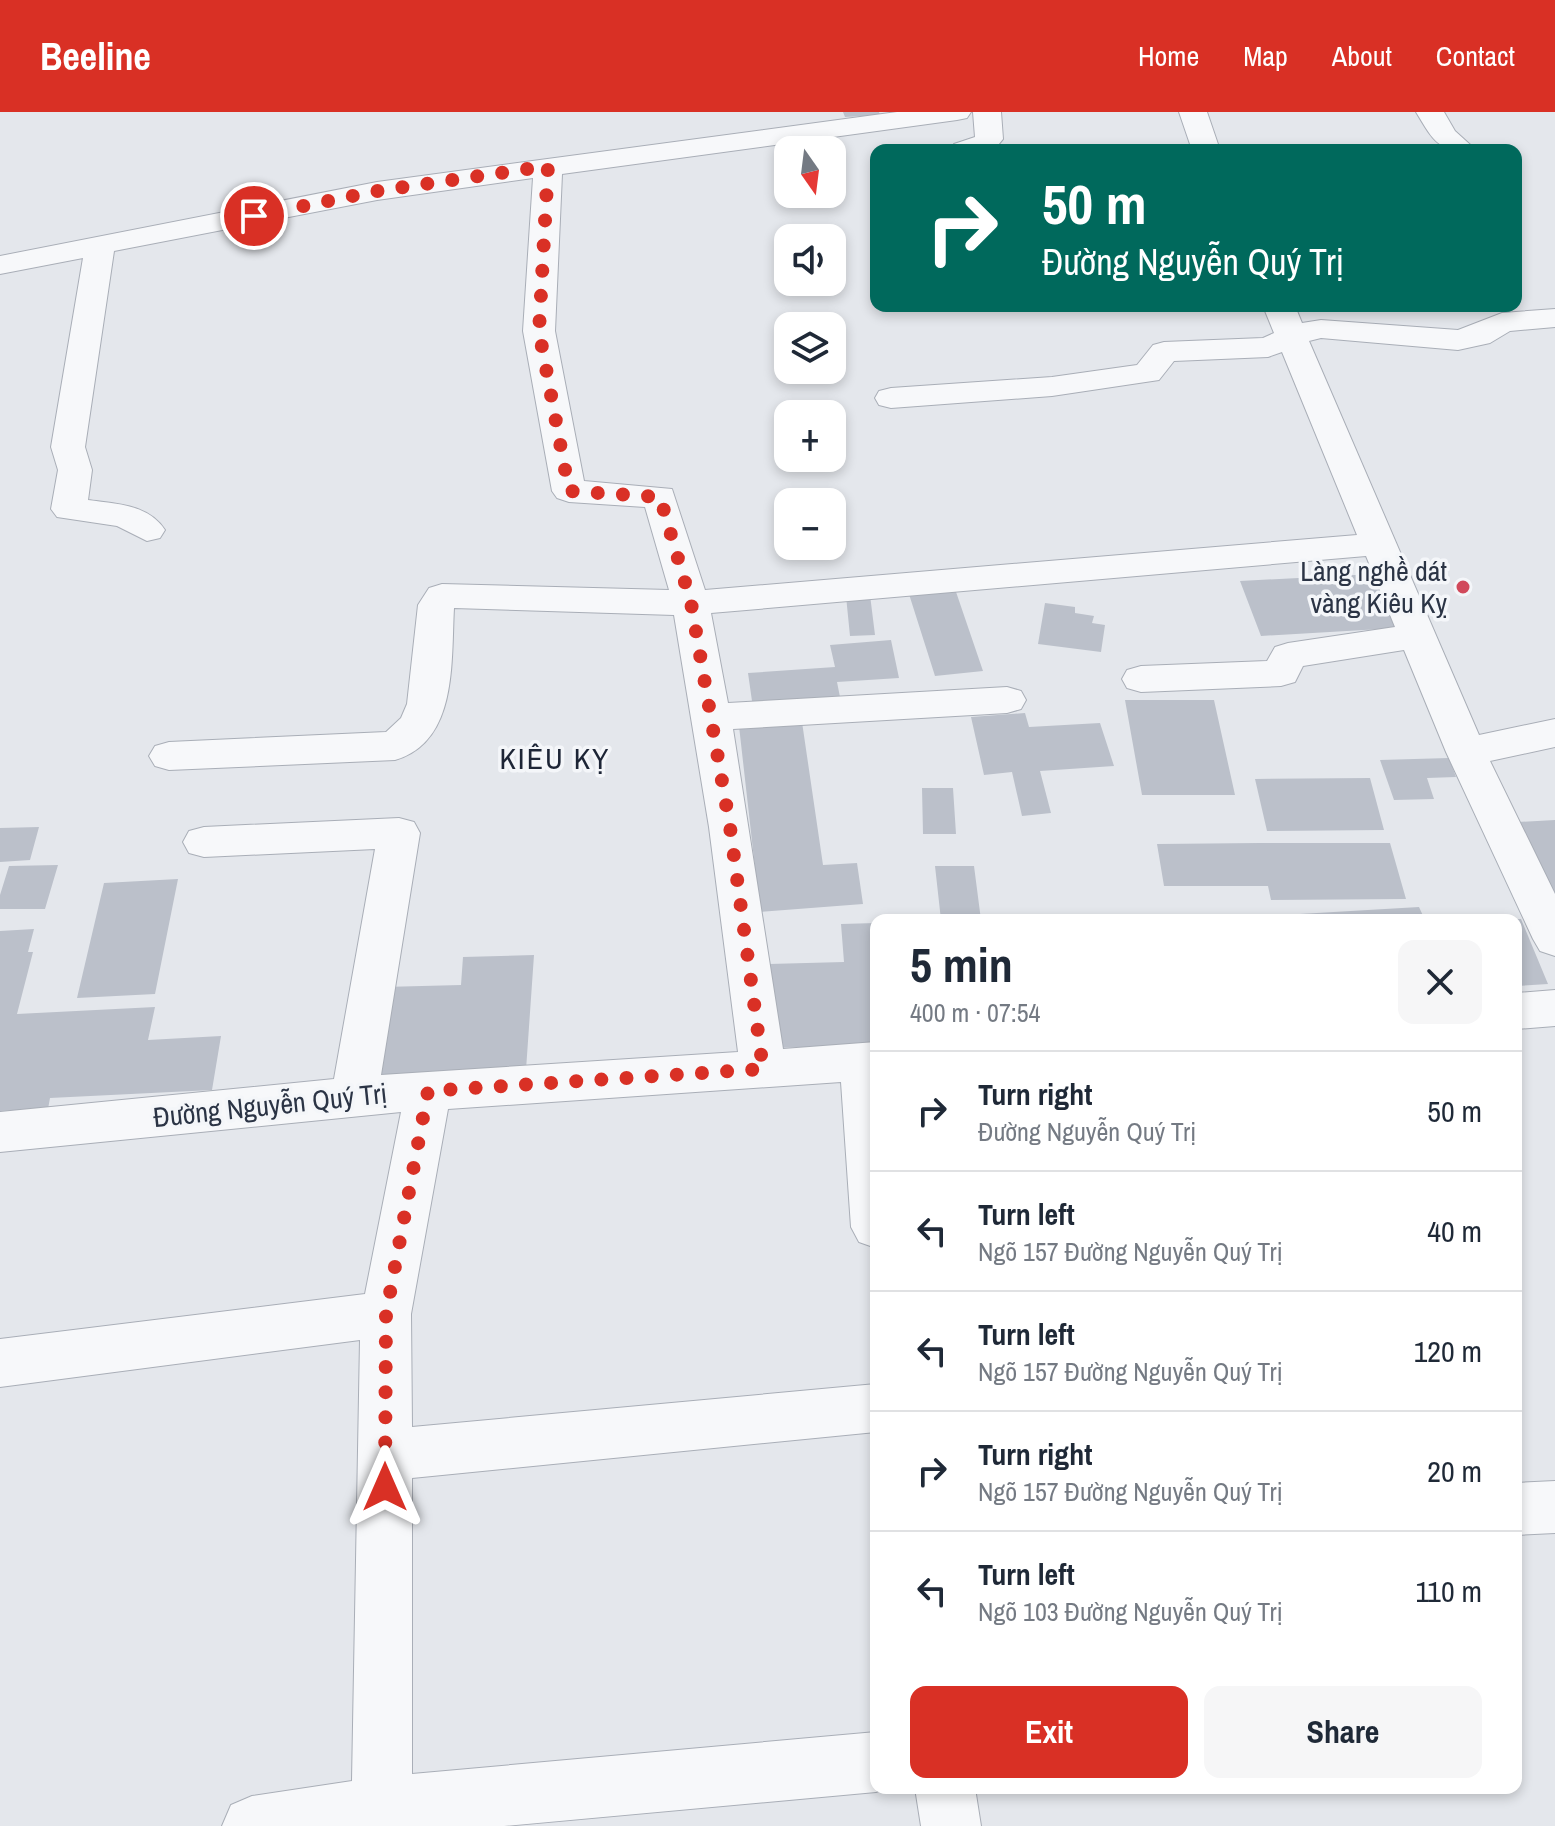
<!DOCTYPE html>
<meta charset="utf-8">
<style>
:root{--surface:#fff;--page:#f6f6f7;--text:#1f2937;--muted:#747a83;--line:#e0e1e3;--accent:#d93025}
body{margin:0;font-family:"Archivo Narrow",sans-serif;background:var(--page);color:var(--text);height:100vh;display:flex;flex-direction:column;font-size:30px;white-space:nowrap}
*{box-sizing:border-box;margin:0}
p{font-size:26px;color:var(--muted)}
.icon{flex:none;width:44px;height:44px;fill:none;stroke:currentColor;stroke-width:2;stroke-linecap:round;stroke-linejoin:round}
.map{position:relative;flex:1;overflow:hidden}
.details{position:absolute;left:870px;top:802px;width:652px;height:880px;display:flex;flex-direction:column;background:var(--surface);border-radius:16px;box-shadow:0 4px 12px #0003}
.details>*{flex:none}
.top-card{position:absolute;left:870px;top:32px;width:652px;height:168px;border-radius:16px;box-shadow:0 4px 12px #0003;background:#00695c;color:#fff;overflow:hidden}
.needle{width:52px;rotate:166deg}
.tools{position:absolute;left:774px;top:24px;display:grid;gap:16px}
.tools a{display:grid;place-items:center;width:72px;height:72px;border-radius:16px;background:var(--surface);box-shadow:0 4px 12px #0003;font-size:40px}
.pin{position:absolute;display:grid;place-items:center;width:68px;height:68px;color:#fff;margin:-34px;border:4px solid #fff;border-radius:50%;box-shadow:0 2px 8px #0007}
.me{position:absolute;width:88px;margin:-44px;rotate:0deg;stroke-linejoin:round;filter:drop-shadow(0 0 6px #0008)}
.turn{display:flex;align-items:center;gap:28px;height:168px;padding:0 40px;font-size:36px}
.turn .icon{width:104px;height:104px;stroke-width:2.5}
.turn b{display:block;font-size:56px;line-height:68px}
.round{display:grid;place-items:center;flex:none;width:84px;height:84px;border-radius:16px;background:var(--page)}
.headline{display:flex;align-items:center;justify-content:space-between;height:136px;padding:0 40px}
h1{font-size:48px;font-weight:800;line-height:60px}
.action{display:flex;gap:16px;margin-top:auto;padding:16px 40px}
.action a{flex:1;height:92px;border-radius:16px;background:var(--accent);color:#fff;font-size:32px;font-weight:800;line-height:92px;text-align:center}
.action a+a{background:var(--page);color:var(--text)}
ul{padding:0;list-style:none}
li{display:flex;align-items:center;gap:24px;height:120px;padding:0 40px;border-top:2px solid var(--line)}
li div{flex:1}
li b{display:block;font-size:30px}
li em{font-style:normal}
header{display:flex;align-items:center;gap:48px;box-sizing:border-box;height:112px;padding:0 40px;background:var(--accent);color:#fff}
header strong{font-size:38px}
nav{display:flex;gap:44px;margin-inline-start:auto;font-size:28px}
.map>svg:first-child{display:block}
</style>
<header>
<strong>Beeline</strong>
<nav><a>Home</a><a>Map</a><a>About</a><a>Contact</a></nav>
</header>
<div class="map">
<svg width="1555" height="1714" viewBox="0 0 1555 1714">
<rect width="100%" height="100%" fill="#e4e7ec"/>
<path fill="#bbc0ca" d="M843 0H879L880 3 845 5Z
M1374 462 1398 516 1261 524 1240 469Z
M954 474 983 559 935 564 908 479Z
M870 483 875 523 850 524 846 484Z
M1045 491 1075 495V501L1094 504 1092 511 1105 513 1101 540 1038 532Z
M891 528 899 566 837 570 841 590 753 596 748 561 835 555 830 533Z
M1125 588H1214L1235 683H1142Z
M1025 601 1029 615 1100 611 1114 654 1040 659 1051 701 1022 704 1012 660 984 663 971 605Z
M802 610 823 753 857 751 863 792 760 800 739 614Z
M1449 646 1456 665 1427 666 1434 687 1394 688 1380 648Z
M1370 666 1384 718 1267 719 1255 667Z
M922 676H953L956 722H923Z
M1555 708V796L1518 710Z
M39 715 30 748 0 750V716Z
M1259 731H1390L1406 787 1271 788 1268 774H1164L1157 732Z
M58 753 45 797H0V783L9 754Z
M935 754H974L981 808H941Z
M178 767 155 882 77 886 104 771Z
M1419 795 1425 808H1230V806Z
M1516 807H1521L1548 872 1516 874Z
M876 811V933L773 936 769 852 844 850 841 812Z
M34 817 28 840H33L17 902 155 895 148 928 221 924 212 978 50 986 48 997 0 999V819Z
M534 843 526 958 371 963 383 875 461 873 463 845Z"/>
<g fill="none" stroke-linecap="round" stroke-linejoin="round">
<defs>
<path id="minor" d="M897 0H971L967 6 957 8 562 62 555 219 584 369 672 377 705 478 1357 423 1282 240 1268 245 1174 249 1159 268 1052 284 891 296 879 293 875 286 879 279 891 276 1052 265 1137 253 1153 233 1164 230 1263 226 1274 221 1263 194H1295L1302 211 1321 208 1458 218 1502 201 1555 197V215L1510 219 1490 231 1458 238 1321 226 1309 229 1479 623 1555 607V635L1490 649 1555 782V844L1540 839 1533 827 1446 640 1404 538 1303 554 1295 570 1281 574 1141 580 1127 576 1122 567 1127 558 1141 554 1267 549 1275 535 1288 531 1395 515 1366 444 711 501 728 591 1007 575 1021 579 1026 588 1021 597 1007 601 733 617 783 937 876 930V1136L859 1130 851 1115 841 970 448 997 411 1202 412 1315 876 1272V1320L412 1366V1662L876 1620V1676H885L876 1680 504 1714H222L231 1693 252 1684 352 1669 360 1228 0 1275V1227L365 1182 401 1000 0 1040V1000L334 967 375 737 204 745 189 741 183 730 189 719 204 715 399 706 414 710 420 721 381 963 738 940 709 715 674 503 454 496C451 549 458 630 395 648L169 658 155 654 149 644 155 634 169 630 386 620 401 606 407 592 418 493 429 476 442 472 669 478 645 395 569 390 557 386 552 379 523 219 533 66 377 88 114 139 85 335 92 358 88 388C116 392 148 392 165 418L160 426 147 429 117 414 57 405 51 397 58 358 51 335 83 146 0 162V144L377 70Z
M973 0H1001L1003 27 994 38H950L954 32 975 25Z
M1179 0H1207L1220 38H1192Z
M1416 0H1444L1455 19 1476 38C1437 38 1436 33 1416 0Z
M1555 878V914L1516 917V881Z
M1555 1369V1421L1516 1423V1371Z
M915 1676H975L981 1714H921Z"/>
</defs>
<use href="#minor" stroke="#a9aeb7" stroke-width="2"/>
<use href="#minor" fill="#f7f8fa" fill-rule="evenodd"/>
</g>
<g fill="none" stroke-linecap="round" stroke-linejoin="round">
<path stroke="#d93025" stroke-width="14" stroke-dasharray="0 25.2" d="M254 104 377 79 548 54 539 219 569 379 660 385 691 491 730 715 763 957 428 979 386 1202 385 1375"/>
</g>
<circle fill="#d1495b" stroke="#f4f6f9" stroke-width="3" cx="1463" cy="475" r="8"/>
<g text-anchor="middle" stroke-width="7" stroke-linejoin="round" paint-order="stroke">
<g font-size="28" fill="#2b3445" stroke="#f4f6f9" text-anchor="end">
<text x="1447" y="469">Làng nghề dát<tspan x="1447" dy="32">vàng Kiêu Kỵ</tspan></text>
</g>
<g font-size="28" fill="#2b3445" stroke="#f4f6f9">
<text transform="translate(270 993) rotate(-6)" y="10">Đường Nguyễn Quý Trị</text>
</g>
<g font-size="30" letter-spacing="2" fill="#1d2536" stroke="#f4f6f9">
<text x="555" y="657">KIÊU KỴ</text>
</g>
</g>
</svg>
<div class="tools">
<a><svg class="needle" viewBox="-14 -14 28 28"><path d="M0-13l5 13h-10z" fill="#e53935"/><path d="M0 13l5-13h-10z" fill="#747a83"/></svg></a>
<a><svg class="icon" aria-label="sound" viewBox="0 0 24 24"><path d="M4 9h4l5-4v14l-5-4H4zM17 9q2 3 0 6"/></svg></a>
<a><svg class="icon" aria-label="layers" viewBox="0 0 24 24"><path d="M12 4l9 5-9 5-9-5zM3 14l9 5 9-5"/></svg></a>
<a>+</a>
<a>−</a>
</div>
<div class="pin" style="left:254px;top:104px;background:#d93025"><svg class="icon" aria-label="arrive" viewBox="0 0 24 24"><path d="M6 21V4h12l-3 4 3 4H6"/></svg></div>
<svg class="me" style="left:385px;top:1375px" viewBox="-20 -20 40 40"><path d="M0-17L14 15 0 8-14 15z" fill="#d93025" stroke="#fff" stroke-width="4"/></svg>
<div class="top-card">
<div class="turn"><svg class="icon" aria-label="right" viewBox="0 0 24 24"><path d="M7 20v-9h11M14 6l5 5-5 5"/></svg><div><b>50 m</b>Đường Nguyễn Quý Trị</div></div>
</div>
<section class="details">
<div class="headline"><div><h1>5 min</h1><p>400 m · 07:54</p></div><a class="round"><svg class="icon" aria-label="close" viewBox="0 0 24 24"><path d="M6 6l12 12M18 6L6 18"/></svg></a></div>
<ul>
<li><svg class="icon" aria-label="right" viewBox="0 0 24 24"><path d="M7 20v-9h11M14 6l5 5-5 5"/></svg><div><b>Turn right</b><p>Đường Nguyễn Quý Trị</p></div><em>50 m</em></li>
<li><svg class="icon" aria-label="left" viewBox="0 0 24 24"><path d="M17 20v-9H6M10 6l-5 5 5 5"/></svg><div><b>Turn left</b><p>Ngõ 157 Đường Nguyễn Quý Trị</p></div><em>40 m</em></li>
<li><svg class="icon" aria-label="left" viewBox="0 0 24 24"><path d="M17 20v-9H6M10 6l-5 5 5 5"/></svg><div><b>Turn left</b><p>Ngõ 157 Đường Nguyễn Quý Trị</p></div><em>120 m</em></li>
<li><svg class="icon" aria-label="right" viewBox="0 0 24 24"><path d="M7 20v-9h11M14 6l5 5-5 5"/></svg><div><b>Turn right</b><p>Ngõ 157 Đường Nguyễn Quý Trị</p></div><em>20 m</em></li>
<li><svg class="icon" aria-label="left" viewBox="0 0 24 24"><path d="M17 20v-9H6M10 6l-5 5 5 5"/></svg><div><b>Turn left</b><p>Ngõ 103 Đường Nguyễn Quý Trị</p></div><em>110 m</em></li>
</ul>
<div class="action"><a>Exit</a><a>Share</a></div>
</section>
</div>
